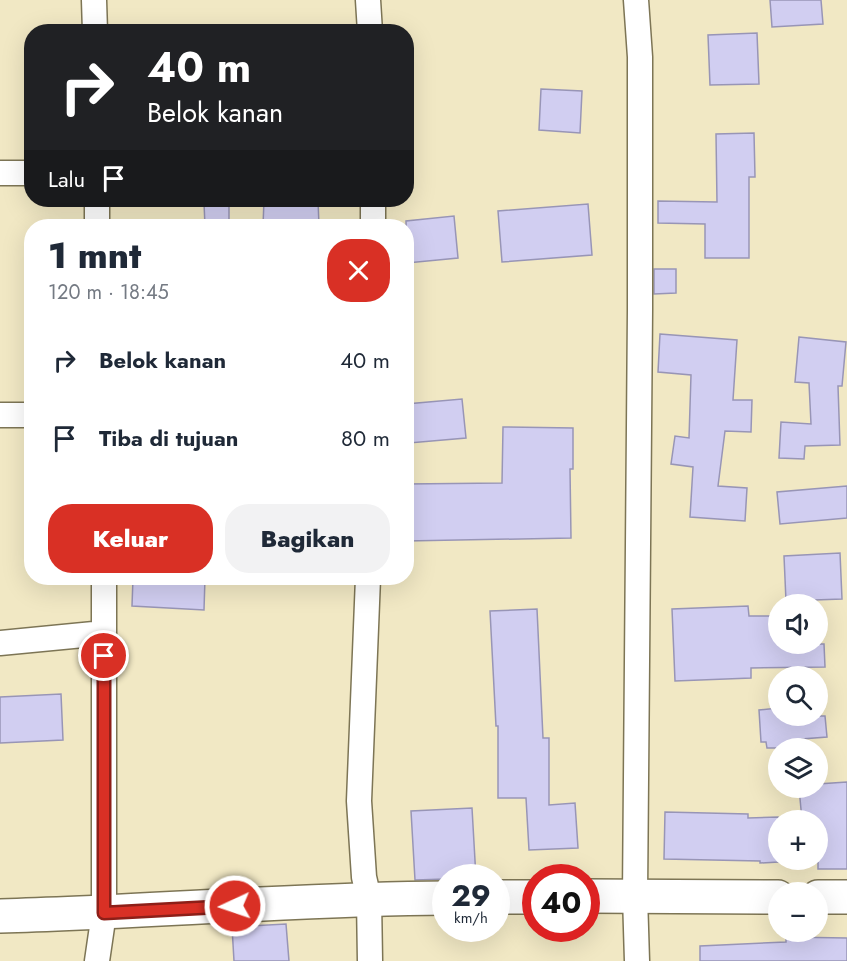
<!DOCTYPE html>
<html lang="id">
<meta charset="utf-8">
<style>
:root{--surface:#fff;--page:#f2f2f3;--text:#1f2937;--muted:#747a83;--accent:#d93025}
body{margin:0;font-family:Jost,sans-serif;background:var(--page);color:var(--text);height:100vh;display:flex;flex-direction:column;font-size:22px;white-space:nowrap}
*{box-sizing:border-box;margin:0}
p{font-size:20px;color:var(--muted)}
.icon{flex:none;width:33px;height:33px;fill:none;stroke:currentColor;stroke-width:2;stroke-linecap:round;stroke-linejoin:round}
.map{position:relative;flex:1;overflow:hidden}
.side{position:absolute;left:24px;top:219px;width:390px;height:366px;display:flex;flex-direction:column;background:var(--surface);border-radius:24px;box-shadow:0 6px 24px #0002}
.side>*{flex:none}
.hud{position:absolute;left:24px;top:24px;width:390px;height:183px;border-radius:24px;box-shadow:0 6px 24px #0002;background:#202124;color:#fff;overflow:hidden}
.buttons{position:absolute;left:768px;top:594px;display:grid;gap:12px}
.buttons a{display:grid;place-items:center;width:60px;height:60px;border-radius:50%;background:var(--surface);box-shadow:0 6px 24px #0002;font-size:30px}
.speed{position:absolute;left:432px;top:864px;display:flex;gap:12px;font-size:30px;font-weight:700;text-align:center}
.speed>*{display:grid;place-content:center;width:78px;height:78px;border-radius:50%;background:var(--surface);box-shadow:0 6px 24px #0002;line-height:1}
.speed small{font-size:15px;font-weight:400}
.speed .limit{border:9px solid #d22;background:#fff;color:#111}
.pin{position:absolute;display:grid;place-items:center;width:51px;height:51px;color:#fff;margin:-26px;border:3px solid #fff;border-radius:50%;box-shadow:0 2px 6px #0007}
.me{position:absolute;width:66px;margin:-33px;rotate:267deg;stroke-linejoin:round;filter:drop-shadow(0 0 4px #0008)}
.turn{display:flex;align-items:center;gap:21px;height:126px;padding:0 24px;font-size:27px}
.turn .icon{width:78px;height:78px;stroke-width:2.5}
.turn b{display:block;font-size:42px;line-height:51px}
.then{display:flex;align-items:center;height:57px;padding:0 24px;background:#0003;gap:12px;font-size:22px}
.round{display:grid;place-items:center;flex:none;width:63px;height:63px;border-radius:24px;background:var(--page)}
.overview{display:flex;align-items:center;justify-content:space-between;height:102px;padding:0 24px}
h1{font-size:36px;font-weight:800;line-height:45px}
.button{display:flex;gap:12px;margin-top:auto;padding:12px 24px}
.button a{flex:1;height:69px;border-radius:24px;background:var(--accent);color:#fff;font-size:24px;font-weight:800;line-height:69px;text-align:center}
.button a+a{background:var(--page);color:var(--text)}
ul{padding:0;list-style:none}
li{display:flex;align-items:center;gap:18px;height:78px;padding:0 24px}
li div{flex:1}
li b{display:block;font-size:22px}
li em{font-style:normal}
.map>svg:first-child{display:block}
</style>
<div class="map">
<svg width="847" height="961" viewBox="0 0 847 961">
<rect width="100%" height="100%" fill="#f1e8c4"/>
<path fill="#d1cef1" stroke="#9895b6" stroke-width="1.5" d="M770 0H821L823 24 772 27Z
M757 33 759 84 710 85 708 35Z
M541 89 582 91 580 133 539 130Z
M754 133 755 177H749V258H705V224L658 223V201L717 202 716 134Z
M264 200H318L319 226H263Z
M229 202V226H205L204 203Z
M588 204 592 255 502 262 498 211Z
M454 216 458 258 407 263 406 221Z
M654 269H676V293L654 294Z
M660 334 737 340 733 400H752L751 432 725 431 718 486 747 488 745 521 690 517 693 467 671 464 675 436 689 438 691 375 658 372Z
M799 337 846 342 842 386H838L840 445 805 446 804 459 779 458 781 422 811 424 809 383 795 382Z
M462 399 466 438 409 443 406 404Z
M503 427 573 428V469H570L571 538 406 541V484L502 483Z
M847 486V518L780 524 777 492Z
M840 553 842 599 786 601 784 556Z
M133 578H205L204 610 132 606Z
M748 606 749 616H778V644H824L825 667 751 668V678L675 681 672 609Z
M537 609 543 738H549V805L575 803 578 848 529 850 526 798H498V726H496L490 611Z
M61 694 63 740 0 743V697Z
M778 708V716H825L827 737 802 739 804 748H767L766 742H761L759 710Z
M847 782V869H818V820H802L799 788H818V784Z
M472 808 476 878H446V879L415 880 411 811Z
M665 812 748 814V818L778 817V862L760 863V861L664 859Z
M286 924 289 961H234L232 927Z
M786 937 847 938V961H700V946L786 942Z"/>
<g fill="none" stroke-linecap="round" stroke-linejoin="round">
<defs>
<path id="street" d="M94 0 95 32
M368 0 370 32
M636 0 640 57V310L635 896 637 961
M0 173H32
M97 200V226
M373 200V226
M0 415H32
M368 578 359 801 364 877 369 899 370 961
M0 643 104 633
M97 961 104 913V578"/>
<path id="secondary" d="M586 896 778 897
M496 897H536
M818 897H847
M0 916C149 912 297 899 446 898"/>
</defs>
<use href="#street" stroke="#7d7555" stroke-width="27"/>
<use href="#secondary" stroke="#7d7555" stroke-width="36"/>
<use href="#street" stroke="#fff" stroke-width="24"/>
<use href="#secondary" stroke="#fff" stroke-width="33"/>
</g>
<g fill="none" stroke-linecap="round" stroke-linejoin="round">
<defs>
<path id="route" d="M104 656V913L235 906"/>
</defs>
<use href="#route" stroke="#8d1f18" stroke-width="15"/>
<use href="#route" stroke="#d93025" stroke-width="10"/>
</g>
</svg>
<div class="buttons">
<a><svg class="icon" aria-label="sound" viewBox="0 0 24 24"><path d="M4 9h4l5-4v14l-5-4H4zM17 9q2 3 0 6"/></svg></a>
<a><svg class="icon" aria-label="search" viewBox="0 0 24 24"><circle cx="10" cy="10" r="6"/><path d="M15 15l6 6"/></svg></a>
<a><svg class="icon" aria-label="layers" viewBox="0 0 24 24"><path d="M12 4l9 5-9 5-9-5zM3 14l9 5 9-5"/></svg></a>
<a>+</a>
<a>−</a>
</div>
<div class="speed"><div>29<small>km/h</small></div><div class="limit">40</div></div>
<div class="pin" style="left:104px;top:656px;background:#d93025"><svg class="icon" aria-label="arrive" viewBox="0 0 24 24"><path d="M6 21V4h12l-3 4 3 4H6"/></svg></div>
<svg class="me" style="left:235px;top:906px" viewBox="-20 -20 40 40"><circle r="17" fill="#d93025" stroke="#fff" stroke-width="3"/><path d="M0-11L8 9 0 5-8 9z" fill="#fff"/></svg>
<div class="hud">
<div class="turn"><svg class="icon" aria-label="right" viewBox="0 0 24 24"><path d="M7 20v-9h11M14 6l5 5-5 5"/></svg><div><b>40 m</b>Belok kanan</div></div>
<div class="then">Lalu<svg class="icon" aria-label="arrive" viewBox="0 0 24 24"><path d="M6 21V4h12l-3 4 3 4H6"/></svg></div>
</div>
<section class="side">
<div class="overview"><div><h1>1 mnt</h1><p>120 m · 18:45</p></div><a class="round" style="background:#d93025;color:#fff"><svg class="icon" aria-label="close" viewBox="0 0 24 24"><path d="M6 6l12 12M18 6L6 18"/></svg></a></div>
<ul>
<li><svg class="icon" aria-label="right" viewBox="0 0 24 24"><path d="M7 20v-9h11M14 6l5 5-5 5"/></svg><div><b>Belok kanan</b></div><em>40 m</em></li>
<li><svg class="icon" aria-label="arrive" viewBox="0 0 24 24"><path d="M6 21V4h12l-3 4 3 4H6"/></svg><div><b>Tiba di tujuan</b></div><em>80 m</em></li>
</ul>
<div class="button"><a>Keluar</a><a>Bagikan</a></div>
</section>
</div>
